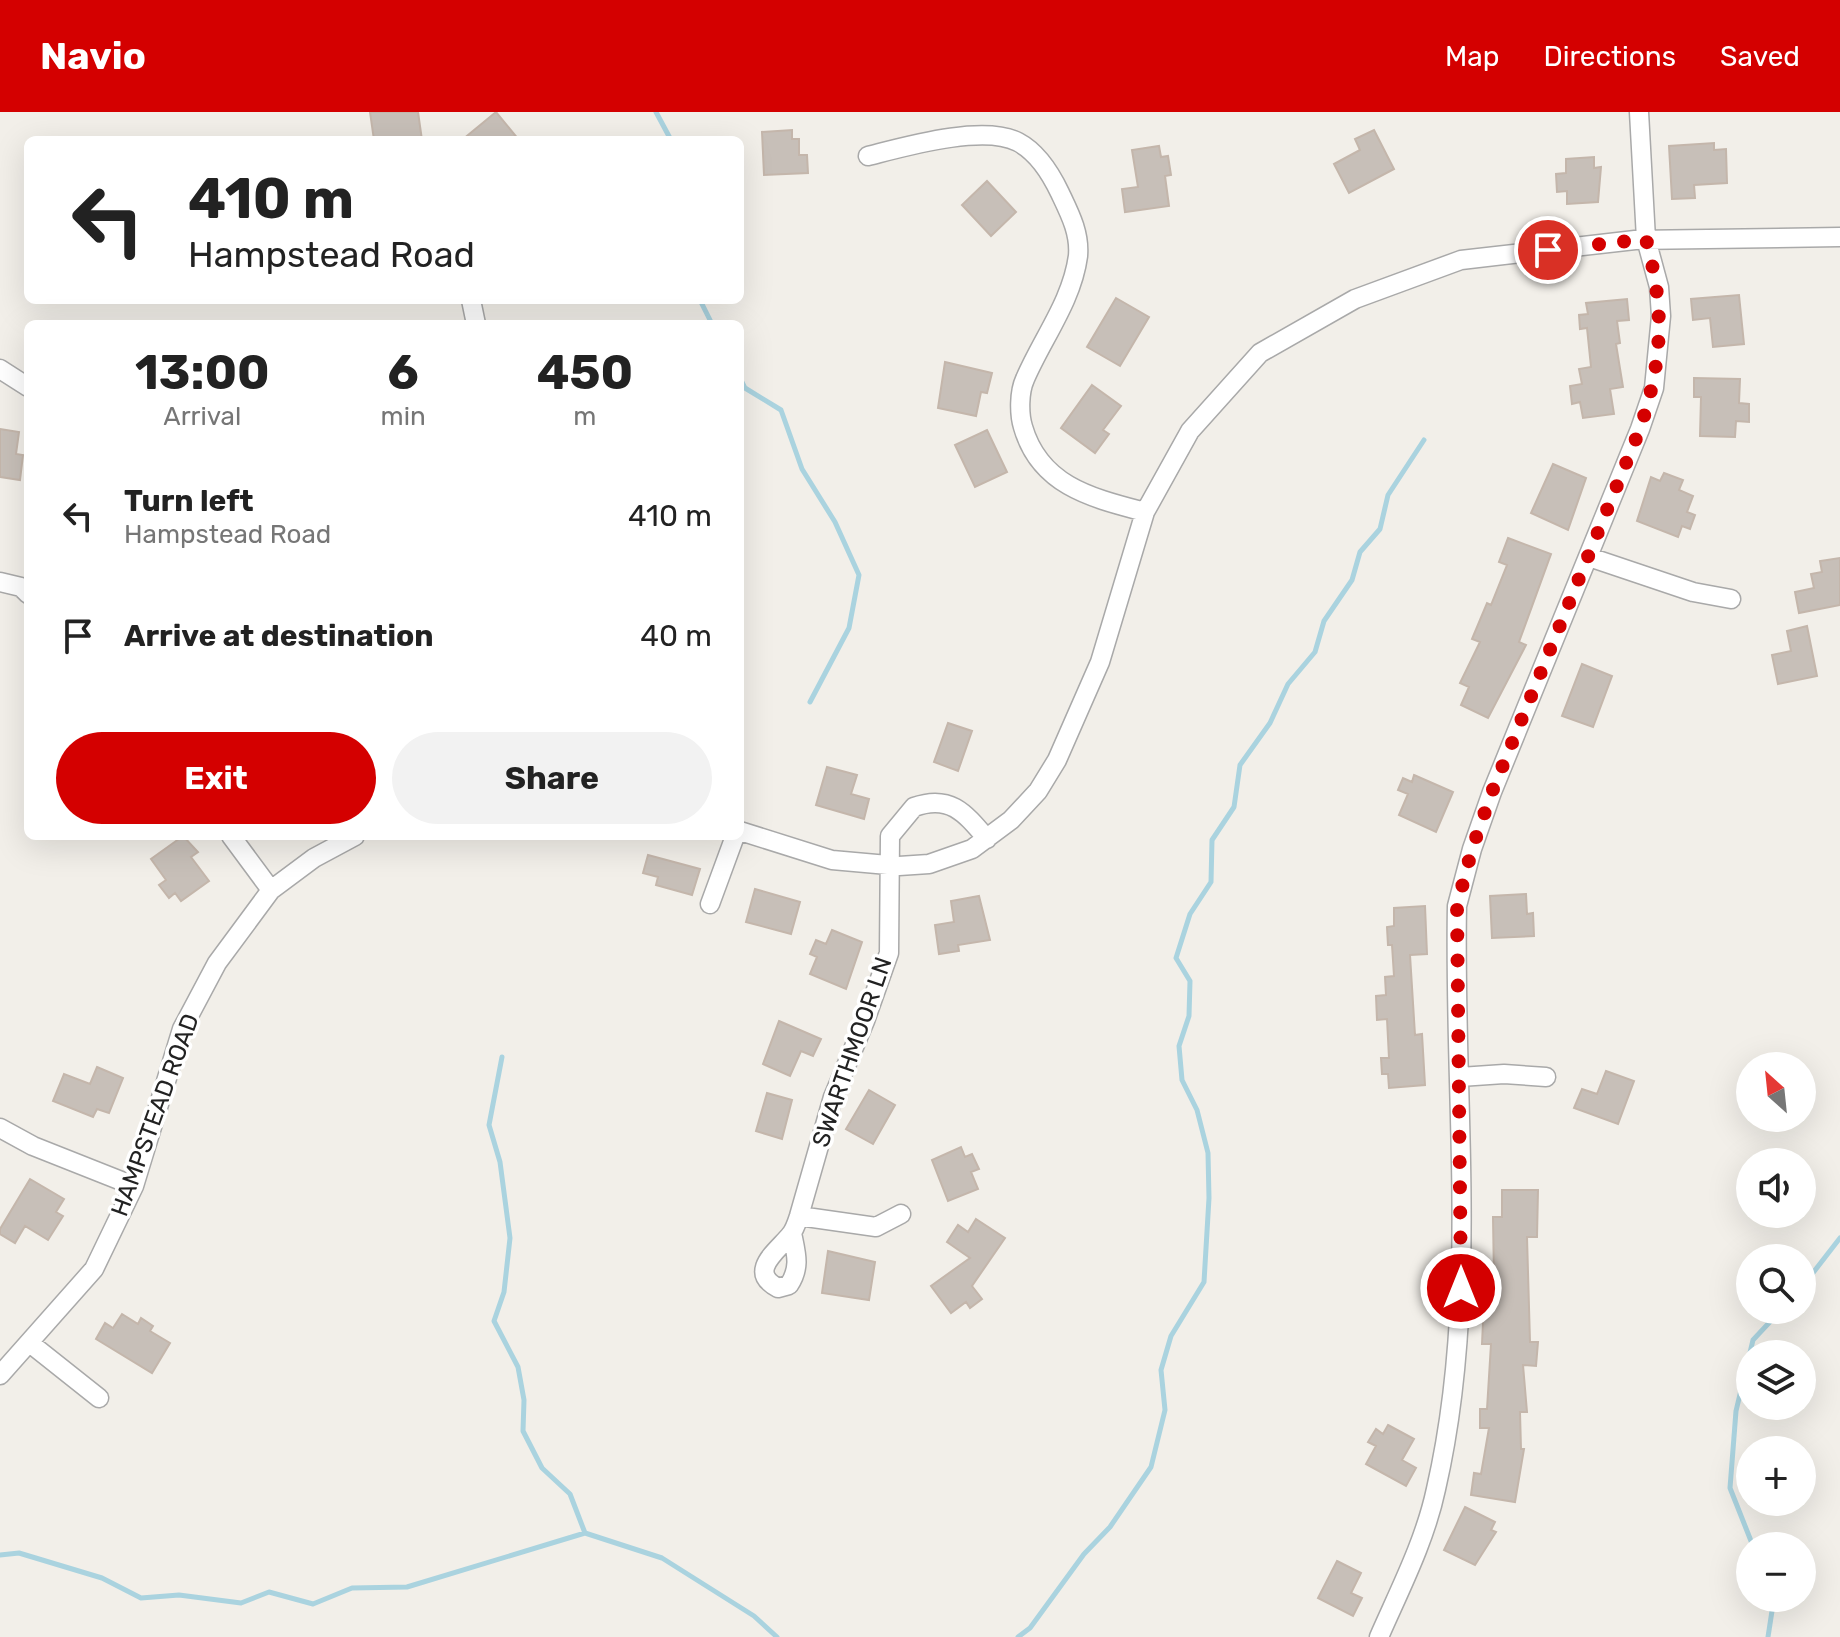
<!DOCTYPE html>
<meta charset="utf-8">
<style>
:root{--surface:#fff;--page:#f2f2f2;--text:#222;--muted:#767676;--accent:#d40000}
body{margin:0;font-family:Rubik,sans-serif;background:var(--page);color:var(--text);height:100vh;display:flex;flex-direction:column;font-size:30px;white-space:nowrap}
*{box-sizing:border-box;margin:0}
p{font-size:26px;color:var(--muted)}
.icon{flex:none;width:44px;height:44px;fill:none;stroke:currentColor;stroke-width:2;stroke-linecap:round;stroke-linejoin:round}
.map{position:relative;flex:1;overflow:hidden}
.side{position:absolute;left:24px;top:208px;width:720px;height:520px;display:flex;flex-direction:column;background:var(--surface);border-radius:12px;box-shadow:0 8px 32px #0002}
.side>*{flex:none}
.top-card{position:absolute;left:24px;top:24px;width:720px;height:168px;border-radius:12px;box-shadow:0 8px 32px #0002;background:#fff;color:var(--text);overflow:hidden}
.needle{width:52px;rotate:333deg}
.buttons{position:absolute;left:1736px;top:940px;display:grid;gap:16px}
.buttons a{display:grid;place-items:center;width:80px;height:80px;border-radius:50%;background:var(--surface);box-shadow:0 8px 32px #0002;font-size:40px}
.pin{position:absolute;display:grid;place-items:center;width:68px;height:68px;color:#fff;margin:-34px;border:4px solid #fff;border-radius:50%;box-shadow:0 2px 8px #0007}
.me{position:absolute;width:88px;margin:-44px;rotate:0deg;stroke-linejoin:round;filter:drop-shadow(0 0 6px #0008)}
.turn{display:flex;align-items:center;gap:28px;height:168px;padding:0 32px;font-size:36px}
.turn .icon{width:104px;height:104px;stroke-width:2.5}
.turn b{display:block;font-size:56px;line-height:68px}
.eta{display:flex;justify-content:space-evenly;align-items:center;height:136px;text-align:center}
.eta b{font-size:48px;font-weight:700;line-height:56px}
.primary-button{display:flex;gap:16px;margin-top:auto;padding:16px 32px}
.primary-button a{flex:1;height:92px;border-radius:48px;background:var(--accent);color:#fff;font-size:32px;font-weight:700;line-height:92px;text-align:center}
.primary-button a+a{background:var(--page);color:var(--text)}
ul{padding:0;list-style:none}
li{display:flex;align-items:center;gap:24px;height:120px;padding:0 32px}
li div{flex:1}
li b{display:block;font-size:30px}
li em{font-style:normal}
header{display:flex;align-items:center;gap:48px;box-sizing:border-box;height:112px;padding:0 40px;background:var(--accent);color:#fff}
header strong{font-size:38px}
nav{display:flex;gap:44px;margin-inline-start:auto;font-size:28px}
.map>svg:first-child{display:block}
</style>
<header>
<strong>Navio</strong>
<nav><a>Map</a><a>Directions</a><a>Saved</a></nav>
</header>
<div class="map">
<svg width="1840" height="1525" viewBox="0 0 1840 1525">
<rect width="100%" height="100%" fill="#f2efe9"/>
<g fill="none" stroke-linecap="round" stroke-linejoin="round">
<path stroke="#aad3df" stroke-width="5" d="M656 0 671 28
M700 188 712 212
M740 266 745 276 781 298 802 357 835 410 859 463 849 516 810 590
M502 945 489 1013 500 1050 510 1126 504 1180 494 1209 518 1255 524 1288 523 1319 542 1356 570 1382 585 1421 662 1446 754 1504 777 1525
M1802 1175 1840 1126
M1753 1434 1730 1376 1736 1299 1753 1228 1781 1198
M0 1443 19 1441 102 1466 141 1486 179 1483 241 1491 269 1480 313 1492 352 1476 407 1475 585 1421
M1018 1525 1030 1516 1084 1442 1110 1415 1151 1355 1165 1298 1161 1258 1171 1224 1204 1170 1209 1086 1208 1041 1197 998 1182 968 1179 934 1189 904 1190 869 1176 846 1190 802 1211 770 1212 728 1234 695 1240 653 1270 611 1288 572 1315 540 1324 509 1352 468 1360 440 1380 417 1388 383 1424 328
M1768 1525 1774 1486"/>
</g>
<path fill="#c7bfb8" stroke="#c4b6ab" stroke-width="2" d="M370 0H418L422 28H374Z
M496 0 519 28H462Z
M792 18V27H799V43H807L808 61 764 63 762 20Z
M1374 18 1394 57 1349 81 1334 52 1360 38 1355 27Z
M1714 31V38L1726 37 1727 71 1694 73 1695 86 1672 87 1669 34Z
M1159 34 1161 45 1168 44 1171 63 1165 64 1169 94 1125 100 1122 77 1138 75 1132 38Z
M1594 45V56L1601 55 1598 90 1567 92V79L1557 80 1556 62 1566 61V47Z
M987 69 1016 100 991 124 962 93Z
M1739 183 1744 232 1713 235 1710 206 1693 208 1691 187Z
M1116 186 1149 205 1120 254 1087 235Z
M1627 187 1629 208 1617 209 1620 231 1616 232 1623 275 1610 277 1614 302 1583 306 1580 290 1572 292 1570 274 1582 272 1579 257 1591 255 1587 216 1580 217 1579 203 1588 202 1586 191Z
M945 250 992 261 987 281 981 280 976 304 938 296Z
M1694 266 1740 267 1739 291 1749 292V310L1736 309 1735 325 1700 324 1701 285H1694Z
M1092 273 1121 294 1103 318 1109 322 1095 341 1061 316Z
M0 317 19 320 16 342 23 343 20 368 0 365Z
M987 318 1007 360 975 375 955 333Z
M1553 352 1586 366 1568 418 1531 401Z
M1664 361 1683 368 1679 378 1693 384 1687 400 1695 403 1690 417 1682 414 1678 425 1637 409 1651 365 1660 369Z
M1508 426 1551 442 1519 530 1526 533 1488 606 1461 593 1469 575 1460 571 1480 530 1472 527 1487 491 1491 493 1507 453 1499 450Z
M1840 446V493L1799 501 1795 480 1814 476 1811 462 1822 460 1820 449Z
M1807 514 1817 564 1778 572 1772 543 1791 539 1787 519Z
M1582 552 1612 564 1593 615 1562 604Z
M948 611 972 619 958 659 934 650Z
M827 655 857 663 851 682 869 687 864 707 816 693Z
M1414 663 1453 680 1436 720 1399 703 1408 682 1398 678 1403 666 1412 670Z
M183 724 198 740 191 745 209 769 181 789 175 781 169 786 159 773 166 768 151 747Z
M648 743 700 757 692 783 656 773 658 765 643 761Z
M755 777 800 790 791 822 746 810Z
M1526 782 1527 802 1533 801 1534 824 1492 826 1490 784Z
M979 784 990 828 958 833 959 839 939 842 935 813 954 810 951 789Z
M1425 794 1427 842 1410 843 1415 923 1422 922 1425 973 1389 976 1388 962H1382L1381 946H1389L1387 907 1377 908 1376 884 1386 883 1385 865 1394 864 1392 833H1388L1387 815 1394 814V796Z
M832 818 862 830 846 877 810 862 817 845 810 842 816 828 826 832Z
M779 909 821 927 813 944 801 939 790 964 763 952Z
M97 955 123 966 109 1001 97 997 93 1005 53 989 64 962 90 972Z
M1606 959 1634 969 1618 1012 1574 996 1582 977 1597 982Z
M869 978 895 993 873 1032 846 1017Z
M767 981 792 988 782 1027 756 1019Z
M961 1035 965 1045 972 1042 979 1057 971 1060 978 1077 948 1089 932 1048Z
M30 1067 64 1087 56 1100 63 1104 48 1128 25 1114 15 1131 0 1122V1117Z
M1502 1078H1538L1537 1125H1527L1530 1230H1538L1536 1254 1523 1253 1527 1300H1520L1521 1337H1524L1515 1390 1471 1383 1474 1361 1481 1362 1489 1316H1480V1297H1487L1491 1232H1482L1485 1168H1494L1493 1105H1502Z
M976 1107 1005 1126 972 1174 982 1187 970 1196 966 1190 951 1201 931 1174 970 1146 947 1130 958 1113 968 1120Z
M828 1139 875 1150 869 1188 822 1181Z
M122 1202 138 1212 141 1206 153 1214 150 1219 170 1231 152 1261 96 1227 105 1211 113 1216Z
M1388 1313 1414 1327 1402 1348 1416 1356 1406 1374 1366 1352 1376 1334 1368 1330 1376 1317 1383 1322Z
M1465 1395 1495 1410 1491 1418 1496 1420 1475 1453 1444 1438Z
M1337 1449 1361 1461 1351 1481 1362 1486 1353 1504 1318 1486Z"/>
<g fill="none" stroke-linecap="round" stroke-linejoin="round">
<defs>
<path id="minor" d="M868 44C904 35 983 12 1018 30 1037 40 1051 62 1060 81 1070 102 1080 121 1078 144 1072 189 1042 227 1025 267 1019 280 1019 302 1023 315 1040 374 1092 386 1145 400
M471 188 476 212
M0 257 28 275
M1589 445 1693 480 1731 487
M0 470 21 475 28 482
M740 719 832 748 899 754 929 752 972 737 1011 708 1038 679 1057 648 1100 550 1145 400 1190 319 1260 241 1355 187 1461 148 1635 128 1840 125
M231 724 271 778
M710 792 735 724
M1460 965 1504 962 1546 965
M0 1016 33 1034 134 1074
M799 1104 876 1115 901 1102
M792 1121C796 1141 801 1155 789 1173L778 1176C746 1159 779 1138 791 1122 795 1117 797 1110 799 1104L833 985 865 909 889 841 890 724 914 695C950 682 965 701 987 727
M31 1232 99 1286
M0 1263 94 1157 134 1074 182 917 217 851 271 778 314 746 355 724
M1379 1525C1400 1477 1425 1429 1436 1377 1480 1186 1453 988 1457 794L1472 737 1492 680 1640 317 1654 276 1661 204 1659 175 1646 127 1639 0"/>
</defs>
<use href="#minor" stroke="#a9a9a9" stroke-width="21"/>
<use href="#minor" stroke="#fff" stroke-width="18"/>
</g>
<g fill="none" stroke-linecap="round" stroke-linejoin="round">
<path stroke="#d40000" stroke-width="14" stroke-dasharray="0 25.2" d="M1461 1176 1457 794 1472 737 1492 680 1640 317C1663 246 1665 199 1646 127L1548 138"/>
</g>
<g text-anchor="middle" stroke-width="7" stroke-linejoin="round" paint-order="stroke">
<g font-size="24" fill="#222" stroke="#fff">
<text transform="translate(852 940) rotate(-71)" y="8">SWARTHMOOR LN</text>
<text transform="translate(155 1003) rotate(-70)" y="8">HAMPSTEAD ROAD</text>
</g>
</g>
</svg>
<div class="buttons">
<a><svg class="needle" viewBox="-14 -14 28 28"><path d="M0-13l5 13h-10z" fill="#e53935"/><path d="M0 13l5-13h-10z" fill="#767676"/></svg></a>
<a><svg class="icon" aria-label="sound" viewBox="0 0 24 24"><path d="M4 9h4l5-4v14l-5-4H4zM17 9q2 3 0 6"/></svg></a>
<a><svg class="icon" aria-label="search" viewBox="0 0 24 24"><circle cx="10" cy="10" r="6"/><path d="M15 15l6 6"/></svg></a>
<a><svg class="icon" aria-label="layers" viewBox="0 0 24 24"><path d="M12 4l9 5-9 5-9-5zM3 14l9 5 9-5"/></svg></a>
<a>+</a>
<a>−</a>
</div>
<div class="pin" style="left:1548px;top:138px;background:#d93025"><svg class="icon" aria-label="arrive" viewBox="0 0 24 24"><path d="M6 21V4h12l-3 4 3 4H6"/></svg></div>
<svg class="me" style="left:1461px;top:1176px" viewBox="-20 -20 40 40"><circle r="17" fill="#d40000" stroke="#fff" stroke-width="3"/><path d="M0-11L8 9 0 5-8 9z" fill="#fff"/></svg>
<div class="top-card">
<div class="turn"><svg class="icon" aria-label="left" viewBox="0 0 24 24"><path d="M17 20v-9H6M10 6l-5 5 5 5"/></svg><div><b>410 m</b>Hampstead Road</div></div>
</div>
<section class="side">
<div class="eta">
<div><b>13:00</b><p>Arrival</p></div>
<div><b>6</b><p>min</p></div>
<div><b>450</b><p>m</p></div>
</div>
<ul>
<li><svg class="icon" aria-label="left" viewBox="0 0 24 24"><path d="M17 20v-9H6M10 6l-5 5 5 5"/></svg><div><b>Turn left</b><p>Hampstead Road</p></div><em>410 m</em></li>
<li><svg class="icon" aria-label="arrive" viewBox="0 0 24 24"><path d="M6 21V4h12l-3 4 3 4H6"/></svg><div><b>Arrive at destination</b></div><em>40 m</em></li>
</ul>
<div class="primary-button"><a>Exit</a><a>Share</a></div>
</section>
</div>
